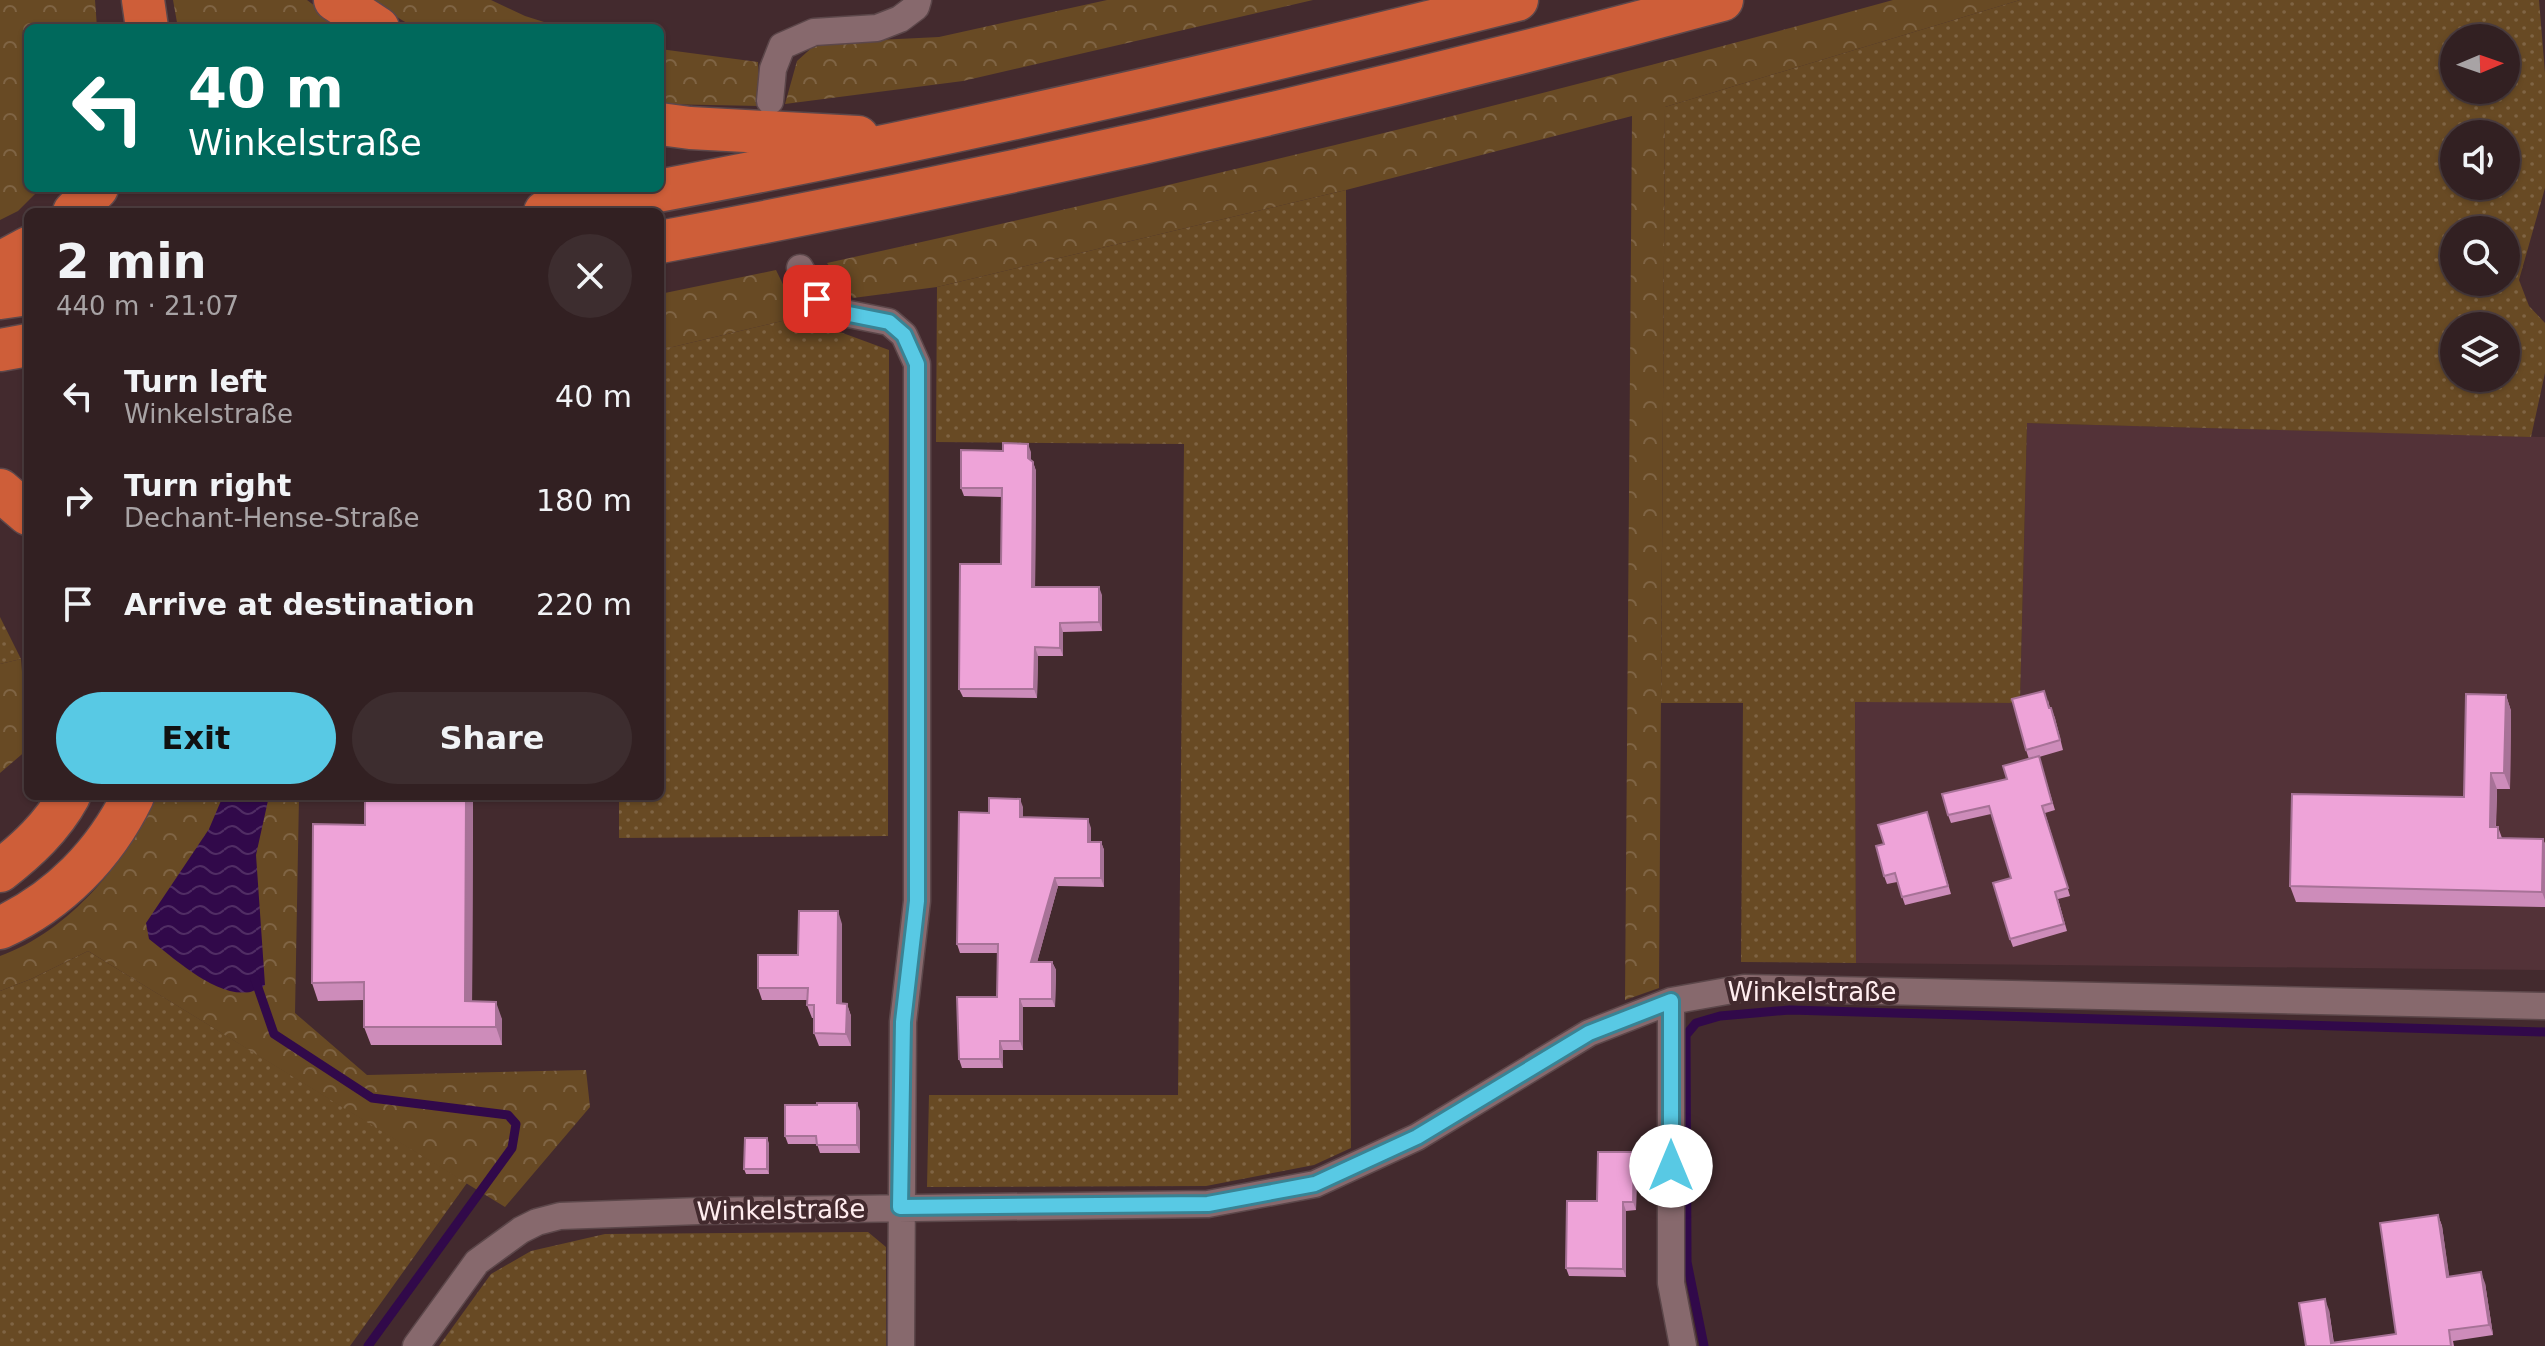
<!DOCTYPE html>
<meta charset="utf-8">
<style>
:root{--surface:#322022;--page:#3d2d2f;--text:#f1f3f6;--muted:#a8a3a5;--line:#4d3e40;--accent:#58c9e4}
body{margin:0;font-family:"DejaVu Sans",sans-serif;background:var(--page);color:var(--text);height:100vh;display:flex;flex-direction:column;font-size:30px;white-space:nowrap}
*{box-sizing:border-box;margin:0}
p{font-size:26px;color:var(--muted)}
.icon{flex:none;width:44px;height:44px;fill:none;stroke:currentColor;stroke-width:2;stroke-linecap:round;stroke-linejoin:round}
.map{position:relative;flex:1;overflow:hidden}
.side{position:absolute;left:24px;top:208px;width:640px;height:592px;display:flex;flex-direction:column;background:var(--surface);border-radius:12px;box-shadow:0 2px 6px #0004,0 0 0 2px var(--line)}
.side>*{flex:none}
.guide{position:absolute;left:24px;top:24px;width:640px;height:168px;border-radius:12px;box-shadow:0 2px 6px #0004,0 0 0 2px var(--line);background:#00695c;color:#fff;overflow:hidden}
.needle{width:52px;rotate:88deg}
.fabs{position:absolute;left:2440px;top:24px;display:grid;gap:16px}
.fabs a{display:grid;place-items:center;width:80px;height:80px;border-radius:50%;background:var(--surface);box-shadow:0 2px 6px #0004,0 0 0 2px var(--line);font-size:40px}
.pin{position:absolute;display:grid;place-items:center;width:68px;height:68px;color:#fff;margin:-34px;border-radius:16px;box-shadow:0 4px 12px #0006}
.me{position:absolute;width:88px;margin:-44px;rotate:0deg;stroke-linejoin:round;filter:drop-shadow(0 0 6px #0008)}
.turn{display:flex;align-items:center;gap:28px;height:168px;padding:0 32px;font-size:36px}
.turn .icon{width:104px;height:104px;stroke-width:2.5}
.turn b{display:block;font-size:56px;line-height:68px}
.round{display:grid;place-items:center;flex:none;width:84px;height:84px;border-radius:42px;background:var(--page)}
.headline{display:flex;align-items:center;justify-content:space-between;height:136px;padding:0 32px}
h1{font-size:48px;font-weight:700;line-height:60px}
.button{display:flex;gap:16px;margin-top:auto;padding:16px 32px}
.button a{flex:1;height:92px;border-radius:48px;background:var(--accent);color:#111;font-size:32px;font-weight:700;line-height:92px;text-align:center}
.button a+a{background:var(--page);color:var(--text)}
ul{padding:0;list-style:none}
li{display:flex;align-items:center;gap:24px;height:104px;padding:0 32px}
li div{flex:1}
li b{display:block;font-size:30px}
li em{font-style:normal}
.map>svg:first-child{display:block}
</style>
<div class="map">
<svg width="2545" height="1346" viewBox="0 0 2545 1346">
<defs>
<pattern id="grass-dots" width="8" height="8" patternUnits="userSpaceOnUse" patternTransform="scale(2)"><rect width="8" height="8" fill="#684a24"/><path d="M2 2h.1M6 6h.1" fill="none" stroke="#7f6444" stroke-width="1.8" stroke-linecap="round"/></pattern>
<pattern id="forest-crowns" width="20" height="18" patternUnits="userSpaceOnUse" patternTransform="scale(2)"><rect width="20" height="18" fill="#684a24"/><path d="M2 6a3 3 0 1 1 6 0M12 15a3 3 0 1 1 6 0" fill="none" stroke="#7f6444"/></pattern>
<pattern id="water-waves" width="16" height="10" patternUnits="userSpaceOnUse" patternTransform="scale(2)"><rect width="16" height="10" fill="#31094a"/><path d="M0 5q4-4 8 0t8 0" fill="none" stroke="#502d64"/></pattern>
</defs>
<rect width="100%" height="100%" fill="#432a2e"/>
<path fill="#533238" d="M2027 423 2545 437V970L1856 963 1855 701 2020 703Z"/>
<path fill="url(#grass-dots)" fill-rule="evenodd" d="M2020 0H2539L2545 73V188L2519 280 2529 306 2545 323V373L2531 437 2027 423 2020 703 1855 702 1856 963 1741 962 1743 703H1661L1665 107ZM2454 38H2506V90H2454ZM2454 134H2506V186H2454ZM2454 230H2506V282H2454ZM2454 326H2506V378H2454Z
M1346 190 1351 1148 1314 1165 1206 1186 927 1187 929 1095H1178L1184 444 936 442 937 287Z
M799 317 889 350 888 836 619 838V796H660V350Z
M0 617 21 659 0 664Z
M88 951 467 1183 350 1346H0V991L31 979Z
M868 1232 886 1247V1346H439L491 1274 531 1251 605 1234Z"/>
<path fill="url(#forest-crowns)" d="M0 0H95L97 28H28V188H41L18 211 0 220Z
M173 0H307L344 28H178Z
M369 0H491L525 16 563 28H415Z
M1107 0H1313L963 81 785 104 797 61 817 43 939 37Z
M1893 0H2020L1665 107 1659 988 1625 1000 1632 116 1346 190 937 287 853 298 827 263C1185 184 1540 97 1893 0Z
M660 49 758 62 760 106 660 104Z
M776 270 799 317 660 350V294Z
M21 659 28 749 0 773V664Z
M156 796H299L295 1013 367 1075 586 1070 590 1107 505 1207 88 951 31 979 0 991V956C70 931 126 862 156 796Z"/>
<path fill="url(#water-waves)" d="M223 796H269L256 855 265 985C230 1012 177 960 149 939L146 923 209 829Z"/>
<g fill="none" stroke-linecap="round" stroke-linejoin="round">
<path stroke="#31094a" stroke-width="9" d="M255 979 274 1034 372 1098 508 1115 516 1124 512 1148 368 1346
M1704 1346 1687 1262 1686 1035 1696 1023 1720 1016 1790 1010 2545 1032"/>
<defs>
<path id="minor" d="M770 101 773 69 782 46 814 32 877 28 900 19 916 7 918 0
M800 268 817 299 834 311 889 322 904 335 917 364V901L903 1022 901 1346
M1671 1001V1283L1683 1346
M416 1346 477 1262 521 1230 537 1222 560 1216 700 1211 1208 1204 1315 1184 1417 1137 1589 1033 1671 1001 1744 988 2545 1006"/>
<path id="trunk" d="M143 0 147 28
M335 0 378 28
M660 124 690 128 858 137
M74 212 97 188
M545 212C872 153 1195 81 1517 0
M660 242C1017 175 1371 95 1722 0
M0 263 28 248
M0 298 28 294
M0 350 28 345
M0 490 28 514
M0 871C27 850 52 827 69 796
M0 928C59 901 105 854 133 796"/>
</defs>
<use href="#minor" stroke="#5c474a" stroke-width="29"/>
<use href="#trunk" stroke="#5c474a" stroke-width="45"/>
<use href="#minor" stroke="#87696d" stroke-width="26"/>
<use href="#trunk" stroke="#ce5e39" stroke-width="42"/>
</g>
<path fill="#cd8cba" d="M1031 452V461L1033 462 1036 471 1035 587 1102 595V631L1063 632V656H1038L1037 698 963 697 959 689 1001 564 1002 497 964 496 961 488Z
M2506 695 2511 711 2510 789H2497L2496 827H2498L2502 838 2543 839 2545 844V907L2296 902 2290 886 2464 797Z
M2048 700 2050 708H2051L2055 718 2063 750 2039 757 2055 810 2045 813 2070 896 2058 899 2067 931 2013 947 2010 939 2011 878 1991 814 1951 823 1948 815 2007 779 2029 759 2026 750Z
M365 796H473L472 1001 502 1019V1045H371L364 1027V1000L318 1001 312 983 365 825Z
M1023 807V818L1091 828V842H1101L1104 850V887L1058 886 1037 962H1052L1056 970 1055 1007H1023V1050H1003V1068H962L959 1059 997 997 998 953H960L957 944 989 813Z
M1930 821 1951 894 1905 905 1897 882 1887 884 1884 876V844Z
M842 924V1003L847 1004 851 1016V1046H819L814 1033V1018H812L807 1005V1000H762L758 988 798 955Z
M860 1111V1153H820L817 1144H788L785 1136Z
M769 1143V1174H746L744 1169Z
M1637 1161 1636 1210 1626 1211V1277L1569 1276 1566 1268 1597 1201Z
M2438 1215 2442 1226 2449 1277 2485 1283 2493 1335 2453 1341 2454 1346H2306L2329 1310 2334 1343 2396 1334Z"/>
<path fill="#a77297" d="M1028 444 1031 452V467L1028 458Z
M1033 462 1036 471 1035 596 1032 587Z
M1099 587 1102 595V631L1099 622Z
M1060 623 1063 632V656L1060 648Z
M1035 647 1038 656 1037 698 1034 689Z
M2506 695 2511 711 2510 789 2504 773Z
M2491 773 2497 789 2495 843 2490 827Z
M466 796H473L472 1019 465 1001Z
M1020 799 1023 807V826L1020 817Z
M1088 819 1091 828V850L1088 842Z
M2543 839 2545 844V900L2542 892Z
M1101 842 1104 850V887L1101 878Z
M1055 878 1058 886 1035 970 1031 962Z
M838 911 842 924V1016L837 1003Z
M1052 962 1056 970 1055 1007 1052 999Z
M1020 999 1023 1007V1050L1020 1041Z
M496 1002 502 1019V1045L496 1027Z
M847 1004 851 1016V1046L846 1034Z
M1000 1041 1003 1050V1068L1000 1059Z
M857 1103 860 1111V1153L857 1145Z
M767 1138 769 1143V1174L767 1169Z
M1634 1152 1637 1161 1636 1210 1633 1202Z
M1623 1202 1626 1211V1277L1623 1269Z
M2438 1215 2442 1226 2451 1288 2447 1277Z
M2481 1272 2485 1283 2493 1335 2489 1325Z
M2325 1299 2329 1310 2334 1346 2331 1343Z"/>
<path fill="#eea3d8" stroke="#a77297" stroke-width="2" d="M1003 443 1028 444V458L1033 462 1032 587H1099V622L1060 623V648L1035 647 1034 689H959L960 564H1001L1002 488H961V450L1003 451Z
M2044 691 2049 708H2051L2060 740 2026 750 2012 699Z
M2466 694 2506 695 2504 773H2491L2490 827H2498V838L2543 839 2542 892 2290 886 2292 794 2464 797Z
M2039 756 2052 803 2042 806 2068 888 2055 892 2064 924 2010 939 1993 883 2011 878 1989 806 1948 815 1942 794 2007 779 2003 766Z
M365 796H466L465 1001 496 1002V1027H364V982L312 983 313 824 365 825Z
M989 798 1020 799V817L1088 819V842H1101V878H1055L1031 962H1052V999H1020V1041H1000V1059H959L957 997H997L998 944H957L959 812 989 813Z
M1927 812 1948 886 1902 897 1895 873 1884 876 1876 846 1884 844 1878 825Z
M799 911H838L837 1003 847 1004 846 1034 814 1033V1005H807L808 988H758V955H798Z
M817 1103H857V1145H817L816 1136H785V1105H817Z
M745 1138H767V1169H744Z
M1598 1152H1634L1633 1202H1623V1269L1566 1268 1567 1201H1597Z
M2438 1215 2447 1277 2481 1272 2489 1325 2449 1330 2451 1346H2306L2299 1303 2325 1299 2331 1343 2396 1334 2380 1223Z"/>
<g fill="none" stroke-linecap="round" stroke-linejoin="round">
<defs>
<path id="route" d="M817 299 834 311 889 322 904 335 917 364V901L903 1022 900 1207 1208 1204 1315 1184 1417 1137 1589 1033 1671 1001V1166"/>
</defs>
<use href="#route" stroke="#398394" stroke-width="20"/>
<use href="#route" stroke="#58c9e4" stroke-width="14"/>
</g>
<g text-anchor="middle" stroke-width="8" stroke-linejoin="round" paint-order="stroke">
<g font-size="26" fill="#ffedef" stroke="#432a2e">
<text x="1812" y="1001">Winkelstraße</text>
<text transform="translate(781 1210) rotate(-1)" y="9">Winkelstraße</text>
</g>
</g>
</svg>
<div class="fabs">
<a><svg class="needle" viewBox="-14 -14 28 28"><path d="M0-13l5 13h-10z" fill="#e53935"/><path d="M0 13l5-13h-10z" fill="#a8a3a5"/></svg></a>
<a><svg class="icon" aria-label="sound" viewBox="0 0 24 24"><path d="M4 9h4l5-4v14l-5-4H4zM17 9q2 3 0 6"/></svg></a>
<a><svg class="icon" aria-label="search" viewBox="0 0 24 24"><circle cx="10" cy="10" r="6"/><path d="M15 15l6 6"/></svg></a>
<a><svg class="icon" aria-label="layers" viewBox="0 0 24 24"><path d="M12 4l9 5-9 5-9-5zM3 14l9 5 9-5"/></svg></a>
</div>
<div class="pin" style="left:817px;top:299px;background:#d93025"><svg class="icon" aria-label="arrive" viewBox="0 0 24 24"><path d="M6 21V4h12l-3 4 3 4H6"/></svg></div>
<svg class="me" style="left:1671px;top:1166px" viewBox="-20 -20 40 40"><circle r="19" fill="#fff"/><path d="M0-13L10 11 0 6-10 11z" fill="#58c9e4"/></svg>
<div class="guide">
<div class="turn"><svg class="icon" aria-label="left" viewBox="0 0 24 24"><path d="M17 20v-9H6M10 6l-5 5 5 5"/></svg><div><b>40 m</b>Winkelstraße</div></div>
</div>
<section class="side">
<div class="headline"><div><h1>2 min</h1><p>440 m · 21:07</p></div><a class="round"><svg class="icon" aria-label="close" viewBox="0 0 24 24"><path d="M6 6l12 12M18 6L6 18"/></svg></a></div>
<ul>
<li><svg class="icon" aria-label="left" viewBox="0 0 24 24"><path d="M17 20v-9H6M10 6l-5 5 5 5"/></svg><div><b>Turn left</b><p>Winkelstraße</p></div><em>40 m</em></li>
<li><svg class="icon" aria-label="right" viewBox="0 0 24 24"><path d="M7 20v-9h11M14 6l5 5-5 5"/></svg><div><b>Turn right</b><p>Dechant-Hense-Straße</p></div><em>180 m</em></li>
<li><svg class="icon" aria-label="arrive" viewBox="0 0 24 24"><path d="M6 21V4h12l-3 4 3 4H6"/></svg><div><b>Arrive at destination</b></div><em>220 m</em></li>
</ul>
<div class="button"><a>Exit</a><a>Share</a></div>
</section>
</div>
